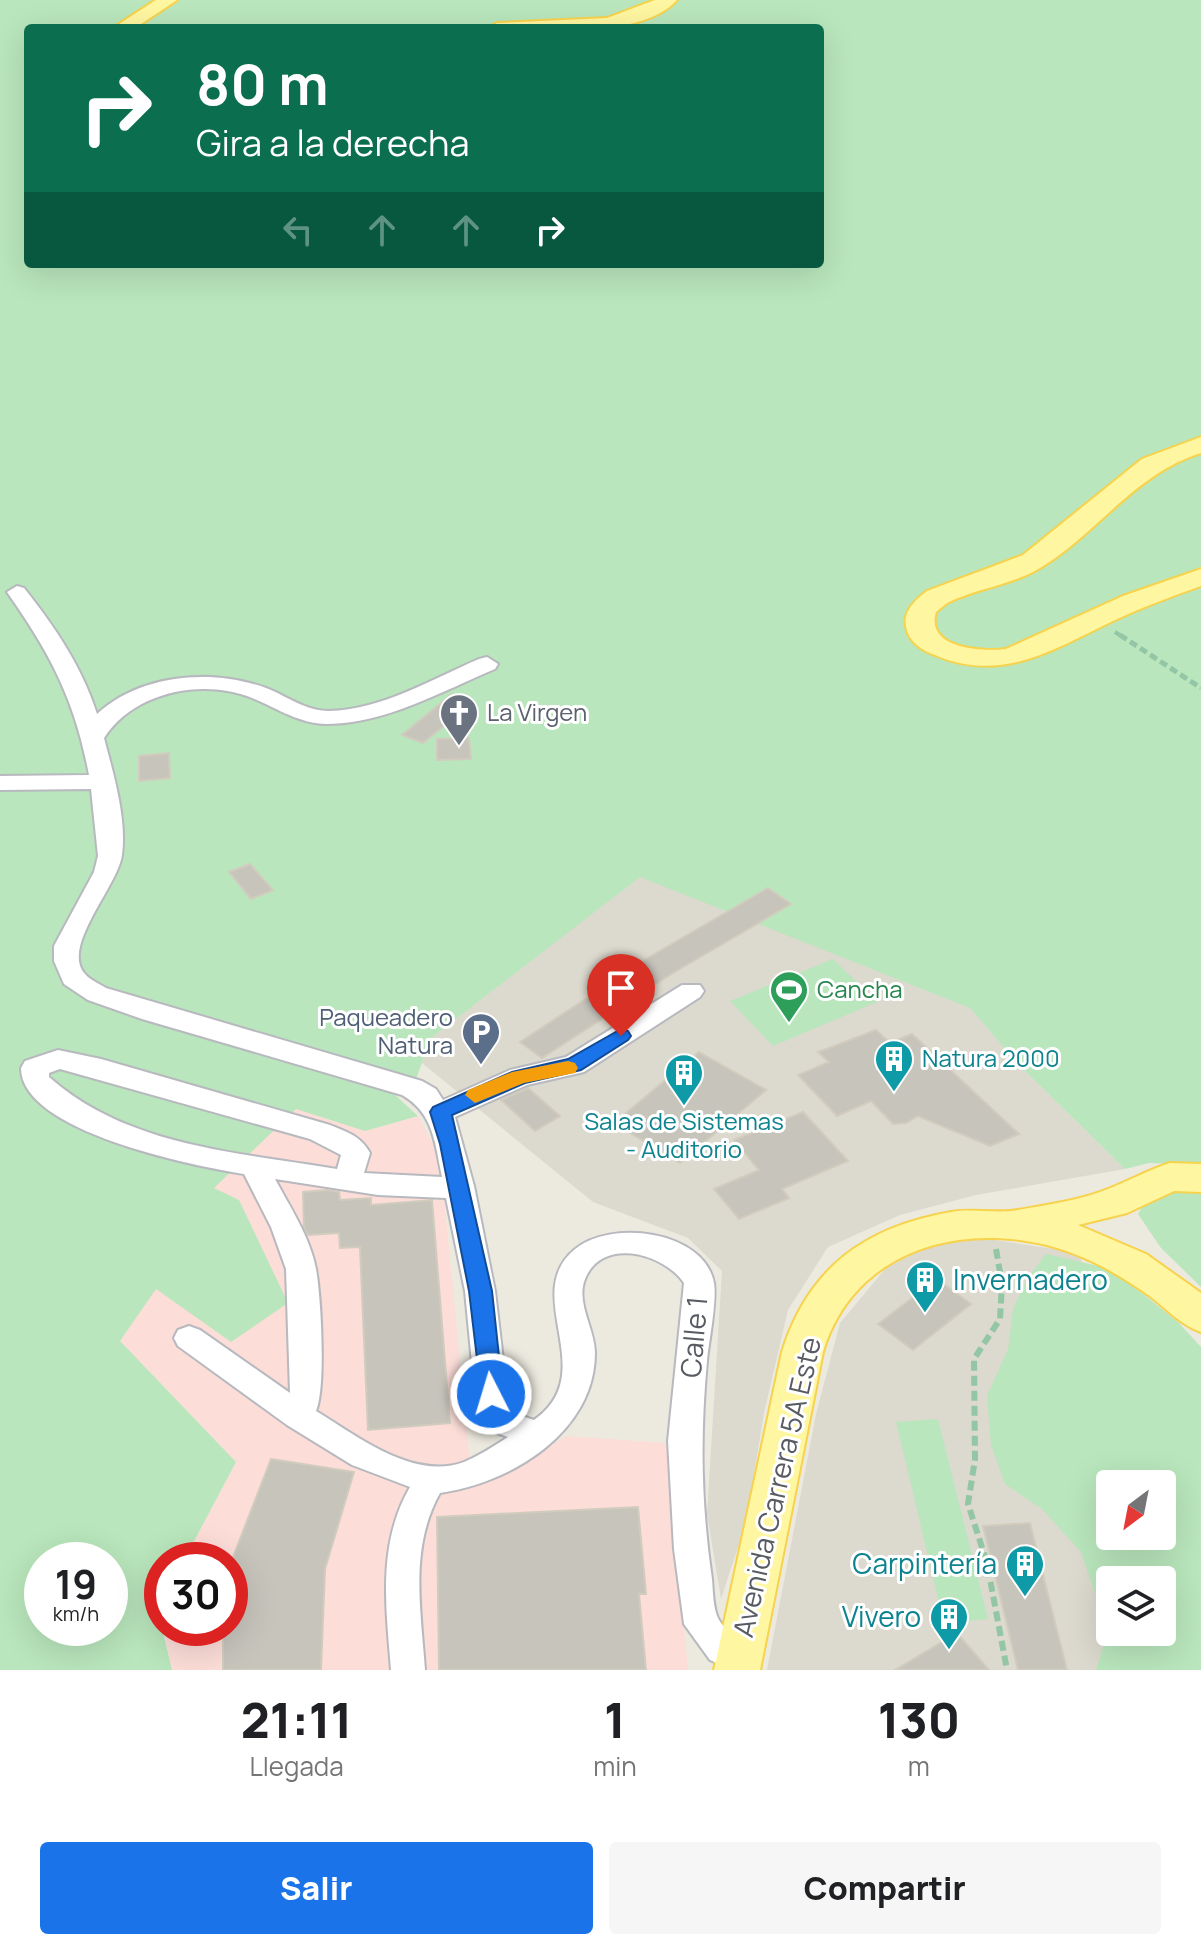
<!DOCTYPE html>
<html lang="es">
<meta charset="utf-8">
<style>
:root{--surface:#fff;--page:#f6f6f6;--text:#202124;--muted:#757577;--accent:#1a73e8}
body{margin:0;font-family:Manrope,sans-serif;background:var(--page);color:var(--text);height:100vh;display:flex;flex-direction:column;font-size:30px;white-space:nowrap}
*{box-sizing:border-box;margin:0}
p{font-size:26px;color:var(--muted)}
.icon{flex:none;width:44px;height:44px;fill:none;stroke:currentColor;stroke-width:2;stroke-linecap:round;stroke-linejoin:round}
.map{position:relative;height:1670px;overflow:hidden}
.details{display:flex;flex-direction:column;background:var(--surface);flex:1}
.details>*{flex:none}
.top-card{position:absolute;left:24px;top:24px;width:800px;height:244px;border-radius:8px;box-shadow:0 8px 32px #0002;background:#0b6e4f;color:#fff;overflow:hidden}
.needle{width:52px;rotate:212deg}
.controls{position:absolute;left:1096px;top:1470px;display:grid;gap:16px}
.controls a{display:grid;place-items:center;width:80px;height:80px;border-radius:8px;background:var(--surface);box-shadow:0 8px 32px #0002;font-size:40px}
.speed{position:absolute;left:24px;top:1542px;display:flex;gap:16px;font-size:40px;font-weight:700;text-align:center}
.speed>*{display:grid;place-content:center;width:104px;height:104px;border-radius:50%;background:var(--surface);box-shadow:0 8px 32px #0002;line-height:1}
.speed small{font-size:20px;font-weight:400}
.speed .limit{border:12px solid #d22;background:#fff;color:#111}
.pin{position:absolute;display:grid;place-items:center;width:68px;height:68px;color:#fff;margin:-82px -34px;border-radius:50% 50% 50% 0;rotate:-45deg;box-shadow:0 0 8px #0007}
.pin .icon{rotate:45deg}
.me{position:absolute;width:88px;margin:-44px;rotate:355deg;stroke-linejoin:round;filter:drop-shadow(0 0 6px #0008)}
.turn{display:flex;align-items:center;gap:28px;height:168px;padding:0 40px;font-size:36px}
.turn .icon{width:104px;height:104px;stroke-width:2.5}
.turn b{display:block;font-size:56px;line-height:68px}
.lanes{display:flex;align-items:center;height:76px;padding:0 40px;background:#0003;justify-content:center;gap:40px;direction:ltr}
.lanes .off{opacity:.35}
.eta{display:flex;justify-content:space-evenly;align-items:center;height:136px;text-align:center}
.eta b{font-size:48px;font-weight:800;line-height:56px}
.primary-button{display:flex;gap:16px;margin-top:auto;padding:16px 40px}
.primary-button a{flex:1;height:92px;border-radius:8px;background:var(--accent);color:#fff;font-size:32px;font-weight:800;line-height:92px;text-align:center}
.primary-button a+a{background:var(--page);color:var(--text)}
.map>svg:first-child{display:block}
</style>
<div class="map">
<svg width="1201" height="1670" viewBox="0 0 1201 1670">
<rect width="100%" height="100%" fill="#eceadf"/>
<path fill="#dcd9ce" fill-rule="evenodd" d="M671 852 931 962 1022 1068 1125 1169 976 1195 900 1215 828 1247 788 1310 764 1413 746 1523 721 1599 707 1514 722 1271 688 1238 593 1202 422 1063 431 1038Z
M940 1240H995L1080 1253 1096 1339 1155 1413 1201 1670H767L816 1414 840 1323 886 1268ZM1110 1484H1162V1536H1110ZM1110 1580H1162V1632H1110Z"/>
<path fill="#fcddd8" d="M72 1037 365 1131 418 1116 440 1156 471 1473 489 1482 566 1436 667 1443 688 1670H171L164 1628H230V1560H184L236 1462 120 1341 156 1288 231 1342 197 1182Z"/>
<path fill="#b9e6bc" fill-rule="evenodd" d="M0 0H1201V1165L1149 1163 1125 1169 1022 1068 970 1008 640 877 431 1038 416 1079 347 1060 332 1075 394 1094 418 1116 365 1131 296 1109 214 1188 239 1200 288 1303 231 1342 156 1289 120 1341 236 1462 184 1560H162V1628L172 1670H0ZM28 28H820V264H28ZM42 1560H110V1628H42Z
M833 959 877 1002 773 1046 730 1001Z
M1186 1188 1201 1193V1287L1161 1248 1138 1214 1150 1194Z
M1046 1254 1112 1269 1178 1322 1201 1347V1670H1096L1108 1631 1081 1552 1042 1509 1005 1484 991 1445 987 1396 1008 1349 1013 1309 1026 1281ZM1110 1484H1162V1536H1110ZM1110 1580H1162V1632H1110Z
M938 1419 988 1619 944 1623 896 1422Z"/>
<path fill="#c7c4bc" stroke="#d1ccbd" stroke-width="2" d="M452 694 473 702 423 743 402 735Z
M469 738 471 759 437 760V739Z
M169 753 170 778 139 781V756Z
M250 864 273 890 251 899 229 872Z
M768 888 791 904 673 973 542 1058 520 1042 651 956Z
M876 1030 890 1043 912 1034 1019 1134 990 1146 918 1116 906 1123 893 1124 871 1101 837 1116 798 1075 829 1062 818 1052Z
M699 1052 766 1090 680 1163 614 1123Z
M528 1088 560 1116 535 1131 501 1100Z
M803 1112 848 1161 782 1189 789 1198 739 1219 714 1189 759 1170 734 1140Z
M327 1190 339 1192 340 1200 371 1198V1205L432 1200 450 1423 368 1430 360 1247 340 1248 339 1233 308 1235 304 1227 303 1192Z
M937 1279 971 1304 913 1350 878 1324Z
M271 1459 354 1472 325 1569 321 1670H223V1628H230V1565Z
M638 1507 646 1594H639L646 1670H439L437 1517Z
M1030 1523 1067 1670H1018L983 1526Z
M957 1633 989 1670H895Z"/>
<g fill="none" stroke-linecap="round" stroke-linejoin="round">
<defs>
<path id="minor" d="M17 586 24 588C55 627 82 667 97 714 140 674 212 668 266 688 287 696 305 711 329 711 381 710 432 679 479 659L487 657 498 664 495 669C442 691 385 724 327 724 299 724 277 708 252 698 202 678 134 692 104 738 113 773 127 818 122 855 118 886 60 947 85 974 90 980 100 984 106 988L422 1081 436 1089 443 1100 510 1070 566 1057 682 985H700L704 991 700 997 584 1072 527 1085 455 1117 474 1186 495 1291 507 1394 516 1414 534 1420C602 1372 520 1296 574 1250 609 1219 704 1230 714 1283 717 1302 709 1340 707 1361 700 1437 701 1503 712 1579 713 1591 713 1610 719 1620 727 1633 738 1640 751 1646L756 1657 751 1668 732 1670 710 1660 684 1624 674 1549 668 1441 684 1283C664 1253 599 1235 584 1282 577 1305 595 1330 595 1353 595 1432 511 1483 440 1493 409 1548 421 1610 425 1670H391C386 1607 377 1544 410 1487L352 1465 287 1425 178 1346 174 1338 178 1330 189 1326 200 1330 290 1393 286 1269 271 1227 244 1174C195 1166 21 1132 21 1068L25 1061 58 1050 101 1059 330 1125C347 1132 361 1136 370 1153L364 1173 442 1177C435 1144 434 1113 402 1095L142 1019 88 1000 64 984 54 961V946L94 872 98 856 91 789 0 790V776L89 775C75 700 50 653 7 592ZM60 1069 310 1139 341 1155 337 1169C237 1152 128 1147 49 1077V1073ZM275 1179 378 1195 446 1198 465 1291 475 1394 494 1432 508 1437C494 1446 479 1456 464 1462 414 1481 357 1436 316 1411 326 1388 321 1297 316 1269 310 1237 290 1207 275 1179Z"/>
<path id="major" d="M156 0H177L135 28H113Z
M655 0H677C640 41 539 28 488 28L497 23 607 18Z
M1201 437V453C1134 474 1098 533 1040 568 1012 585 977 588 947 603L936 612C925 649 983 652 1006 649L1123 596 1201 569V586C1172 596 1143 607 1115 620 1054 649 1002 684 935 655 921 650 908 641 906 626 903 610 917 599 927 591L1023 555 1142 459Z
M1170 1163 1201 1164V1192L1174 1191 1127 1213 1078 1225 1146 1254 1201 1293V1332C1181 1325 1168 1310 1151 1297 1133 1284 1114 1272 1093 1262 994 1214 858 1235 823 1352L760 1670H714L782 1352C808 1268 865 1227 951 1212 973 1208 997 1214 1018 1210 1046 1205 1081 1200 1108 1189 1129 1181 1148 1170 1170 1163Z"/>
</defs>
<use href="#minor" stroke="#b7b9bf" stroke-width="4"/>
<use href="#major" stroke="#f7d24d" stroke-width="4"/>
<path stroke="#92c6a4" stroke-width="4" stroke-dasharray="6 3" stroke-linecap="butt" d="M1115 632 1123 637"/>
<path stroke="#92c6a4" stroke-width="5" stroke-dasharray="8 4" stroke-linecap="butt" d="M1120 635 1201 688"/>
<path stroke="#92c6a4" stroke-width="6" stroke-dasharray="10 5" stroke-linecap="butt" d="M996 1249 1002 1284 1000 1319 974 1359 975 1459 968 1504 987 1563 1007 1670"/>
<use href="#minor" fill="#fff" fill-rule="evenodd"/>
<use href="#major" fill="#fff6a1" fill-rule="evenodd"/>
</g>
<path fill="#1a73e8" stroke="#114b97" stroke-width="2" d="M621 1029 628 1031 631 1036 628 1040 581 1070 525 1083 452 1115 492 1291 503 1394 499 1401H482L469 1291 440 1144 430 1112 433 1107 512 1072 568 1059Z"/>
<path fill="#f59e0b" d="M568 1061 575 1063 578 1068 575 1073 524 1083 475 1103 465 1095 468 1090 512 1072Z"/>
<defs>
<symbol id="church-pin" viewBox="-11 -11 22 30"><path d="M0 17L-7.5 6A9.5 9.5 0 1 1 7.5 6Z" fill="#6b7280" stroke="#fff"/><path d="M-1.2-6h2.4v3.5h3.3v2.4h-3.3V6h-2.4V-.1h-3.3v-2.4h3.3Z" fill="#fff"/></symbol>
<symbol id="stadium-pin" viewBox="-11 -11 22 30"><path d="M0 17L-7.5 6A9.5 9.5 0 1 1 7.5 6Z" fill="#2e9e5b" stroke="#fff"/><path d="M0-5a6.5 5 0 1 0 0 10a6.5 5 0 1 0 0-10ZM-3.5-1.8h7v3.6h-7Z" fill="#fff"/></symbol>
<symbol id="parking-pin" viewBox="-11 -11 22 30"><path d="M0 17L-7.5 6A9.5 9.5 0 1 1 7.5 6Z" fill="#5c6f8a" stroke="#fff"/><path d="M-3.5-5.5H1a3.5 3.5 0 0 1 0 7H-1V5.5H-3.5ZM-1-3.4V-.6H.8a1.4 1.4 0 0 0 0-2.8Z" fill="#fff"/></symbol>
<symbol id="building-pin" viewBox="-11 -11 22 30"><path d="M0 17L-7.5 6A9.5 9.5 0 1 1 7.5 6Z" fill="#0f9aa8" stroke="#fff"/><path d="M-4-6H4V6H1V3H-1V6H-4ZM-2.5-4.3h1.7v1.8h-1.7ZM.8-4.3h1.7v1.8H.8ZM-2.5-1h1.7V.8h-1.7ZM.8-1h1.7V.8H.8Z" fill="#fff"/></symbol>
</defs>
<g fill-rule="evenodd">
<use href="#church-pin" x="437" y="691" width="44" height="60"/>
<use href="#stadium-pin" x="767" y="968" width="44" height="60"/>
<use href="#parking-pin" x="459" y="1010" width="44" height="60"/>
<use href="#building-pin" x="872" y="1037" width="44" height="60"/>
<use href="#building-pin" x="662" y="1051" width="44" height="60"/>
<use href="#building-pin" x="903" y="1258" width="44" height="60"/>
<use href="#building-pin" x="1003" y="1542" width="44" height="60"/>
<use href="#building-pin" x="927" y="1595" width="44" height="60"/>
</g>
<g text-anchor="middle" stroke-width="6" stroke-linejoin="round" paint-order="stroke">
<g font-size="24" fill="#5b616d" stroke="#fff" text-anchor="start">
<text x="487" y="721">La Virgen</text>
</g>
<g font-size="24" fill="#27864d" stroke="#fff" text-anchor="start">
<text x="817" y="998">Cancha</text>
</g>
<g font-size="24" fill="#4e5e75" stroke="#fff" text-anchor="end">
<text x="453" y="1026">Paqueadero<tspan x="453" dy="28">Natura</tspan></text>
</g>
<g font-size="24" fill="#0d838f" stroke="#fff" text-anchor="start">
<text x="922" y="1067">Natura 2000</text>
<text x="684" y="1130" text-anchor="middle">Salas de Sistemas<tspan x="684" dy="28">- Auditorio</tspan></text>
</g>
<g font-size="28" fill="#0d838f" stroke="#fff" text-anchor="end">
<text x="953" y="1290" text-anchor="start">Invernadero</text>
<text x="997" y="1574">Carpintería</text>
<text x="921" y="1627">Vivero</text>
</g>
<g font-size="28" fill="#585b61" stroke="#fff">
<text transform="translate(694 1337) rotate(-85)" y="10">Calle 1</text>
<text transform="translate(777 1487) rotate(-77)" y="10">Avenida Carrera 5A Este</text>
</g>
</g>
</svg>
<div class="controls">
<a><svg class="needle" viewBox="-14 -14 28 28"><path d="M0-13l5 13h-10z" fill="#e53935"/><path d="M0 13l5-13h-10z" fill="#757577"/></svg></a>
<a><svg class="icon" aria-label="layers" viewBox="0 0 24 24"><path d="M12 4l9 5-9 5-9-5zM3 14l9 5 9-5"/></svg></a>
</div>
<div class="speed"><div>19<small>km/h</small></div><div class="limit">30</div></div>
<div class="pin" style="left:621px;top:1036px;background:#d93025"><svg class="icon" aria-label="arrive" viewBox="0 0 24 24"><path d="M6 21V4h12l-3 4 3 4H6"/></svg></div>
<svg class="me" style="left:491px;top:1394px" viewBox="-20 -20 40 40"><circle r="17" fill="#1a73e8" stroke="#fff" stroke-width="3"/><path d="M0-11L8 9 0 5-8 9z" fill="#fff"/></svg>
<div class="top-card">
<div class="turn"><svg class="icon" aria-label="right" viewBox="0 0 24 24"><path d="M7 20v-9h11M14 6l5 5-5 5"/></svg><div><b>80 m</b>Gira a la derecha</div></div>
<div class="lanes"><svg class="icon off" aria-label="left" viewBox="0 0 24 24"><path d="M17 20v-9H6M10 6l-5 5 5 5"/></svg><svg class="icon off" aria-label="ahead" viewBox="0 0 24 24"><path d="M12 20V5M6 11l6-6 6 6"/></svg><svg class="icon off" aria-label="ahead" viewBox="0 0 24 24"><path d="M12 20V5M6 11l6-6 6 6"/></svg><svg class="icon" aria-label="right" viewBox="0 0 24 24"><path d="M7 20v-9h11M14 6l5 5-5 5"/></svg></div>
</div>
</div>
<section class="details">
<div class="eta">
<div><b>21:11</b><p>Llegada</p></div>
<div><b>1</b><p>min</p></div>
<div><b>130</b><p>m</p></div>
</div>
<div class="primary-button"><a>Salir</a><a>Compartir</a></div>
</section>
